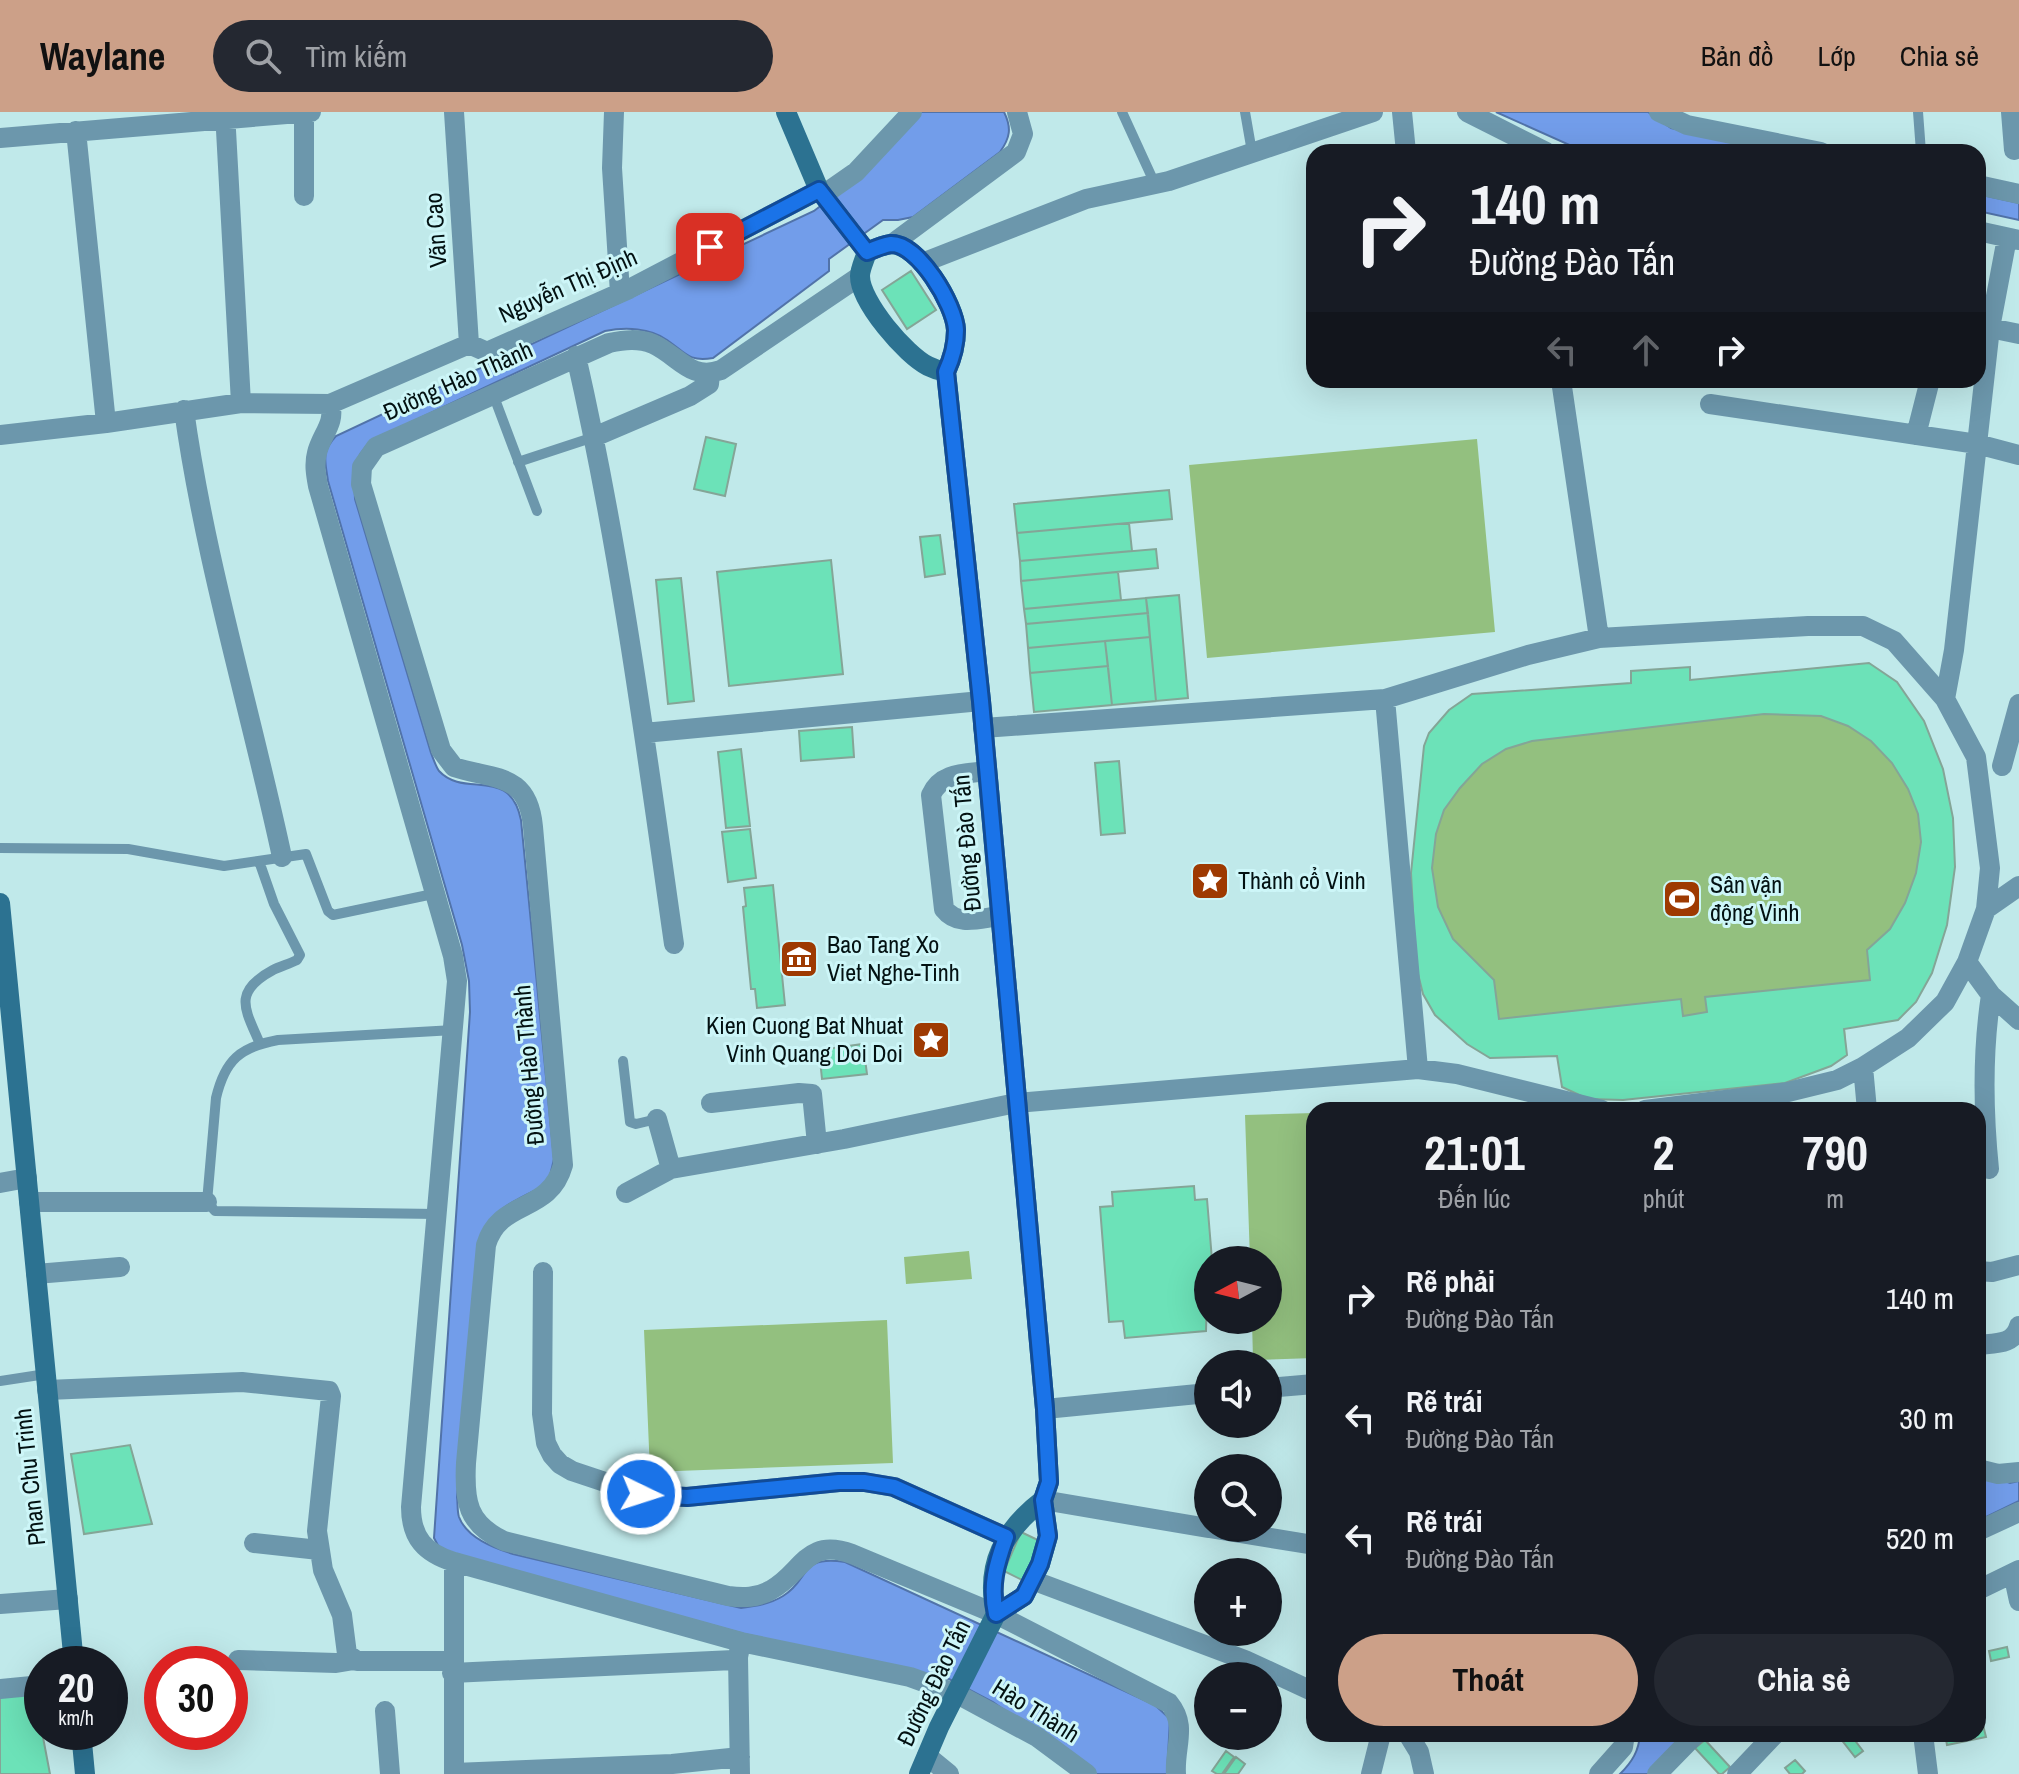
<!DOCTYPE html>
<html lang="vi">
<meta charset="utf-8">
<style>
:root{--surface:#171b24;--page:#242831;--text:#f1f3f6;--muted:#9ea1a6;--accent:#cca088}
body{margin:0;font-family:"Archivo Narrow",sans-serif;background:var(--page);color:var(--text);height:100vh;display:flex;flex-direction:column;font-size:30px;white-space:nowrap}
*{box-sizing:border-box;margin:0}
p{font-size:26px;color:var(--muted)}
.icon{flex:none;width:44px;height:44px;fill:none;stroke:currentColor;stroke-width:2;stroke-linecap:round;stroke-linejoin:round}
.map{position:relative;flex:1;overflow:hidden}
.details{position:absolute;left:1306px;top:990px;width:680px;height:640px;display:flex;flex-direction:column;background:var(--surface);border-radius:24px;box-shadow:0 8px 32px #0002}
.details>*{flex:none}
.guide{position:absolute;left:1306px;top:32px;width:680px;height:244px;border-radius:24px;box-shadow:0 8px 32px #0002;background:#171b24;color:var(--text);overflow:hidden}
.needle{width:52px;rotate:263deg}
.buttons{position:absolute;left:1194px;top:1134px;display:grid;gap:16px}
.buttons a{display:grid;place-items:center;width:88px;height:88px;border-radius:50%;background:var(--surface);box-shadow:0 8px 32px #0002;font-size:40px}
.speed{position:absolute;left:24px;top:1534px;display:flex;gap:16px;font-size:40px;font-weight:700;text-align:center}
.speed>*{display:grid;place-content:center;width:104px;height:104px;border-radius:50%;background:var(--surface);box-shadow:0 8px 32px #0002;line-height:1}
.speed small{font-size:20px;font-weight:400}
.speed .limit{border:12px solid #d22;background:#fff;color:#111}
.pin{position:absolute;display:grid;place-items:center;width:68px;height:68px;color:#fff;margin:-34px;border-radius:16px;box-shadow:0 4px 12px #0006}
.me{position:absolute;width:88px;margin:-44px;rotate:94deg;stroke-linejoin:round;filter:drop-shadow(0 0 6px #0008)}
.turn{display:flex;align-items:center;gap:28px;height:168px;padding:0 32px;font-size:36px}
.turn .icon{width:104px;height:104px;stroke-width:2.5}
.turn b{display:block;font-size:56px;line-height:68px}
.lanes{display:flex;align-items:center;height:76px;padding:0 32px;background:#0003;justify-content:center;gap:40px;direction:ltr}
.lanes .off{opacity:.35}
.eta{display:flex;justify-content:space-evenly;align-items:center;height:136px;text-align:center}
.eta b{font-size:48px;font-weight:800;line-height:56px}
.cta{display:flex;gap:16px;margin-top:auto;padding:16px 32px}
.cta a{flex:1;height:92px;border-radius:48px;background:var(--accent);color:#111;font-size:32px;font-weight:800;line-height:92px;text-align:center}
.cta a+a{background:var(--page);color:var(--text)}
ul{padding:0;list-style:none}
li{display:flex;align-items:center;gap:24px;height:120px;padding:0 32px}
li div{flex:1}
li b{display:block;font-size:30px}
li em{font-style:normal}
header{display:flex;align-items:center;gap:48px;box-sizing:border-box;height:112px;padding:0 40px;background:var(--accent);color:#111}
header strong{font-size:38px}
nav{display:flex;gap:44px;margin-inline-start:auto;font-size:28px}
.search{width:560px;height:72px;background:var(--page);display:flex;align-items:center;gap:20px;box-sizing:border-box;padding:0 28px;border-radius:44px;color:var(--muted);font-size:30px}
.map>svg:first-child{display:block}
</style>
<header>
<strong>Waylane</strong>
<div class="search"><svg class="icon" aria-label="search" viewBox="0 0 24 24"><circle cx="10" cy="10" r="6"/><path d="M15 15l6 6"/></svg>Tìm kiếm</div>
<nav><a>Bản đồ</a><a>Lớp</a><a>Chia sẻ</a></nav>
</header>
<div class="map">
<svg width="2019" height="1662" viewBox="0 0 2019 1662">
<rect width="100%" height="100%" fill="#c0e9ea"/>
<path fill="#93c07f" d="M1477 327 1495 520 1207 546 1189 353Z
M1869 551 1897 570 1924 609 1943 657 1953 706 1955 755 1932 861 1916 890 1898 908 1845 917 1847 943 1831 954 1785 971 1623 988 1588 987 1562 975 1557 944 1490 946 1467 932 1435 903 1423 882 1416 854 1411 761 1424 634 1429 621 1631 571V559L1690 555 1691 568Z
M1314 1001V1246L1253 1248 1252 1208H1268V1148H1250L1245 1003Z
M969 1139 972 1167 906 1172 904 1145Z
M887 1208 893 1351 650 1360 644 1218Z"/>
<path fill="#729dea" stroke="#5173a9" stroke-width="2" d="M919 0H1004C1012 16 1010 26 1000 40L913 105 898 108H883L829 147V159L713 246C688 250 686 241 667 228 650 216 626 215 605 219L371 329C351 349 354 360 355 387L431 641C433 646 436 655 439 659 465 687 510 653 521 708L554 1047 548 1072C521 1086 493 1095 481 1124L457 1385C458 1391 457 1399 459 1405 467 1426 494 1436 513 1442L741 1496C756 1494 770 1492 783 1484 811 1467 798 1443 845 1450L1155 1593 1170 1607 1167 1662H1095L993 1590 949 1567 744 1522 441 1439 434 1426 470 900 469 869 462 833 328 369C325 348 321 340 336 324L814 99 854 68Z
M1496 0H1648L1671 16 1782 40H1585Z
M1978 82 2019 91V108L1978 99Z
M1978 1359 2010 1371 2019 1369V1389L1978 1409Z
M1640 1622H1690L1652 1662H1620C1632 1650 1639 1639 1640 1622Z"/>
<path fill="#6ce2b8" stroke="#84a597" stroke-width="2" fill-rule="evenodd" d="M911 159 936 198 907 217 882 178Z
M706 325 736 332 725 384 694 377Z
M1169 378 1172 407 1017 421 1014 392Z
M1129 411 1132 439 1020 449 1017 421Z
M940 423 945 462 925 465 920 425Z
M1156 437 1158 456 1021 469 1020 449Z
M831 448 843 562 729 574 717 460Z
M1118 460 1121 488 1024 497 1021 469Z
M681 466 694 589 668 592 656 468Z
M1179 483 1188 586 1156 589 1146 486Z
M1146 486 1148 501 1026 512 1024 497Z
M1148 501 1150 525 1028 536 1026 512Z
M1150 525 1156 589 1112 593 1105 529Z
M1105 529 1108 554 1030 561 1028 536Z
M1869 551 1897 570 1924 609 1943 657 1953 706 1955 755 1947 813 1932 861 1916 890 1898 908 1844 917 1847 943 1831 954 1785 971 1623 988 1588 987 1562 975 1557 944 1490 946 1467 932 1435 903 1423 882 1416 854 1411 761 1424 634 1429 621 1449 598 1472 582 1631 571V559L1690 555V568ZM1764 602 1821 604 1848 614 1871 629 1892 651 1908 677 1918 702 1921 730 1916 761 1905 791 1890 817 1867 838 1870 868 1705 885 1707 900 1683 904 1681 887 1499 907 1494 868 1453 827 1438 795 1432 756 1436 722 1444 698 1460 676 1482 652 1506 637 1532 629Z
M1108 554 1112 593 1034 600 1030 561Z
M852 615 854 645 801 649 799 619Z
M741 637 750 714 726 716 718 640Z
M1119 649 1125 721 1101 723 1095 651Z
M750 717 756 766 728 770 722 720Z
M773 773 785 893 757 896 755 877H751L743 795 746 794 744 776Z
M863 932 867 962 822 967 819 938Z
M1194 1074 1195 1088 1207 1087 1212 1148H1208L1206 1219 1125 1226 1123 1209 1109 1210 1100 1095 1113 1094 1112 1080Z
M130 1333 152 1412 84 1422 71 1342Z
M1021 1420 1042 1430 1024 1469 1004 1459Z
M2007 1535 2009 1545 1991 1549 1989 1539Z
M34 1578 50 1662H0V1584Z
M1983 1613 1986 1625 1947 1633 1945 1622H1978V1614Z
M1837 1622H1850L1863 1639 1855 1645Z
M1705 1628 1730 1655 1722 1662H1719L1695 1636Z
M1226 1639 1234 1645 1222 1662H1217L1212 1659Z
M1236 1645 1245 1652 1238 1662H1224Z
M1795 1648 1805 1659 1802 1662H1790L1785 1656Z"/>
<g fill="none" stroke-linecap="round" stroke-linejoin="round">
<path stroke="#6c97ac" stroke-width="10" d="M1122 0 1155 72
M1245 0 1252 40
M1918 0 1921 40
M493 282 537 399
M518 350 594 325
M0 736 128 737 224 754 306 742 328 799 333 803 433 782
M259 749 274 792 300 843 297 848C289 852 281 854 273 858 232 880 245 897 260 932
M623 949 630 1010 636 1012 657 1007
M437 1102 215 1099 207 1090 216 986C225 948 240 935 278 928L454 918
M0 1269 46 1262
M1473 1622 1486 1624"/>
<path stroke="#6c97ac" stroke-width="20" d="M225 0 241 291
M454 0 469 232
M614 0 612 56 620 181
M1402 0 1406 40
M1467 0 1546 40
M1659 0 1687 13 1821 40
M2011 0 2014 38
M76 19 106 311
M0 26 311 0
M1978 73 2019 82
M823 83 856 60 912 0
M304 84V1
M1978 119 2019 128
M892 132 1016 40 1023 22 1017 0
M922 151 1086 87 1169 69 1373 0
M860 164 721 258C690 269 679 244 653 232 638 226 624 228 609 231L376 335 362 355 361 372 441 638 454 655C494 668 528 660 533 715L563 1053C549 1103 500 1086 486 1133L466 1351C464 1389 467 1412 504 1429L728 1484C743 1486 757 1486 771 1478 803 1461 805 1425 852 1442L996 1502 1169 1591C1188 1614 1174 1635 1176 1662
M1990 216 2019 222
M576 244C620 437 646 635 674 832
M1561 268 1599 526
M330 292C336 311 321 323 317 341 314 352 316 363 318 374L453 844 457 869 411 1395C411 1426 425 1441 454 1450L741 1530 910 1565 957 1582 1037 1625 1087 1662
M1710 292 1977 332 2019 343
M184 298C205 449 250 596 282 745
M0 323 106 311 241 291 330 292 469 232 487 240 629 177 819 78
M1916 323 1930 268
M594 325 690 284 709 272 710 262
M1385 587 1418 957
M1945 587 1954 538 1990 216 2007 126
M983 616 1385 587 1528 543 1599 526 1808 514H1863L1894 529 1945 587 1976 645 1990 756 1986 797 1967 850 1945 890 1908 926 1863 955 1837 968 1788 980 1645 998
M644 621 981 589
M2002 654 2019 592
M987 659C965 662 941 660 931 683L944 797C958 815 980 806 1000 804
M1986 797 2019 774
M1967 850 1991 883 2019 908
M1863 955 1867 998
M711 991 799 981 812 982 817 1032
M657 1007 671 1057
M1989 1057C1983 998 1982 942 1991 883
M0 1071 27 1066
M626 1081 671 1057 844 1027 1016 991 1418 957 1457 962 1602 998
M29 1090H207
M1978 1159 1992 1160 2019 1153
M543 1160 542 1302 546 1331 552 1343 560 1352 572 1359 641 1382 658 1385H687L839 1370H864L894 1375 1006 1425
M36 1162 120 1155
M1978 1233C1995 1231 2014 1233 2019 1214
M1268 1276 1314 1272
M47 1278 242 1270 329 1279 331 1284 317 1419 323 1458 342 1503 347 1542 357 1549H452
M1045 1297 1208 1281
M1978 1357 1998 1362 2019 1360
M1043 1388 1208 1416
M1209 1416 1314 1433
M1978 1419 2019 1400
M254 1431 319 1438
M2013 1461 2019 1489
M1032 1468 1245 1548 1314 1580
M1978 1478 2019 1458
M0 1492 68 1487
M738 1545 740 1662
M238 1548 336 1551 354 1548
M452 1561 734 1548 738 1545 741 1530
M0 1577 42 1573
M385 1599 390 1662
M1408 1622 1419 1640 1424 1662
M1923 1622 1928 1662
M927 1644 949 1662
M454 1661 672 1652 740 1645
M454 1662V1450
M1371 1662 1381 1622
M1599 1662 1623 1635 1625 1622
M1657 1662 1696 1622
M1737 1662 1775 1622"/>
<path stroke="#2c7291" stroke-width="20" d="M786 0 819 78 867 140
M867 140C874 137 884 133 891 132 919 132 955 193 956 218 956 233 952 247 946 260L981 589 1045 1297 1049 1370 1043 1388 1048 1424 1040 1452 1024 1484 996 1502 939 1615 919 1662
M867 140C865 147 860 157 860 164 860 190 906 243 928 254 934 257 940 259 946 260
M0 791 74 1552
M996 1502C985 1453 1004 1418 1043 1388
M81 1620 85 1662"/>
</g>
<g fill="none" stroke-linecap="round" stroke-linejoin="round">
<defs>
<path id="route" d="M641 1382 687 1385 839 1370H864L894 1375 1006 1425C996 1453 990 1473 996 1502L1024 1484 1040 1452 1048 1424 1043 1388 1049 1370 1045 1297 981 589 946 260C952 247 956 233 956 218 955 193 918 131 891 132 884 133 874 137 867 140L819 78 710 135"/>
</defs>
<use href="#route" stroke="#114b97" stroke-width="20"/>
<use href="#route" stroke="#1a73e8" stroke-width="14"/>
</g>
<defs>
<symbol id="sight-square" viewBox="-11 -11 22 22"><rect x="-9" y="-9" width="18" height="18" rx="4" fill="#9e3a02" stroke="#cdf6f8"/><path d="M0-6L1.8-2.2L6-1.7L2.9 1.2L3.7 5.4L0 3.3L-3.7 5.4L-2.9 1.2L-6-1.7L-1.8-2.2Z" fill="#fff"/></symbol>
<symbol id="stadium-square" viewBox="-11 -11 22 22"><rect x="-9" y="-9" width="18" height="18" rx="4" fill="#9e3a02" stroke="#cdf6f8"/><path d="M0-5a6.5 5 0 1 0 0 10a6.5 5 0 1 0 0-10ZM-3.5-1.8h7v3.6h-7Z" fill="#fff"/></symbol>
<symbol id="museum-square" viewBox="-11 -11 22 22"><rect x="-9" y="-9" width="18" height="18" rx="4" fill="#9e3a02" stroke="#cdf6f8"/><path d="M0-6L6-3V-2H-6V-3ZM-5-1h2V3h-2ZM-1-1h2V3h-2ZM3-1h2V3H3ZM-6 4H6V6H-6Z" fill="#fff"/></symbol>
</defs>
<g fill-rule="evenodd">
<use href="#sight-square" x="1188" y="747" width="44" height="44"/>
<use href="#stadium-square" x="1660" y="765" width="44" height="44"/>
<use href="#museum-square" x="777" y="825" width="44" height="44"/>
<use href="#sight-square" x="909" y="906" width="44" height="44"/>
</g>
<g text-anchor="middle" stroke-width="6" stroke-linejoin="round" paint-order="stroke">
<g font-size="24" fill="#031112" stroke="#cdf6f8">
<text transform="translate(436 118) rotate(-94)" y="8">Văn Cao</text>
<text transform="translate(568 174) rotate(-24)" y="8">Nguyễn Thị Định</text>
<text transform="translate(458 269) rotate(-24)" y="8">Đường Hào Thành</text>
<text transform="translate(967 731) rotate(-95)" y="8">Đường Đào Tấn</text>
<text transform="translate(529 953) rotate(-95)" y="8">Đường Hào Thành</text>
<text transform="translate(30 1365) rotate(-96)" y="8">Phan Chu Trinh</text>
<text transform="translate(934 1571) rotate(-64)" y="8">Đường Đào Tấn</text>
<text transform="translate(1036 1599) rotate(32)" y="8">Hào Thành</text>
</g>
<g font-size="24" fill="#031112" stroke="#cdf6f8" text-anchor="start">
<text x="1238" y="777">Thành cổ Vinh</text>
<text x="1710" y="781">Sân vận<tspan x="1710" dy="28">động Vinh</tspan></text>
<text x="827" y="841">Bao Tang Xo<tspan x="827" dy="28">Viet Nghe-Tinh</tspan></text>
<text x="903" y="922" text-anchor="end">Kien Cuong Bat Nhuat<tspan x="903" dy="28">Vinh Quang Doi Doi</tspan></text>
</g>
</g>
</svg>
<div class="buttons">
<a><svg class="needle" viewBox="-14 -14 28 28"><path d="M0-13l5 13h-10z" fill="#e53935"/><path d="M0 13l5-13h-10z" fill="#9ea1a6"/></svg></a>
<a><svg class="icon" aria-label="sound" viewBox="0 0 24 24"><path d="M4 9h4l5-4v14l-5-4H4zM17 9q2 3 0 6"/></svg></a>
<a><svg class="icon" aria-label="search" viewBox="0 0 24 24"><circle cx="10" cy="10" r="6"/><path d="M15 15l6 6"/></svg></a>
<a>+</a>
<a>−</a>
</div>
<div class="speed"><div>20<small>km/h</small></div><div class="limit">30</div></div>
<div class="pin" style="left:710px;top:135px;background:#d93025"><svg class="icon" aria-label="arrive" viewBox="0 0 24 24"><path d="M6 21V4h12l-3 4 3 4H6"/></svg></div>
<svg class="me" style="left:641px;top:1382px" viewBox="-20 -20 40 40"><circle r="17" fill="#1a73e8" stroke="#fff" stroke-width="3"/><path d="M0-11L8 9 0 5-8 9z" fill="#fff"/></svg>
<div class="guide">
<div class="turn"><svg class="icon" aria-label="right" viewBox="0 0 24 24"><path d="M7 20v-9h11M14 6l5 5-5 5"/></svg><div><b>140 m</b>Đường Đào Tấn</div></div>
<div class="lanes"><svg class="icon off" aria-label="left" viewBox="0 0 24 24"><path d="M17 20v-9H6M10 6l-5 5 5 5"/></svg><svg class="icon off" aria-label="ahead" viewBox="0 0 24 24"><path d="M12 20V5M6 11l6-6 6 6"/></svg><svg class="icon" aria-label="right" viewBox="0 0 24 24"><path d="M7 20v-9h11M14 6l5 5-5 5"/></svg></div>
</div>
<section class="details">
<div class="eta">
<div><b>21:01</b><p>Đến lúc</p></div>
<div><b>2</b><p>phút</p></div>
<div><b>790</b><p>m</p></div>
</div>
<ul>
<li><svg class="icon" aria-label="right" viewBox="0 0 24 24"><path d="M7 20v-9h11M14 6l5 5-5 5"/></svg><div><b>Rẽ phải</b><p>Đường Đào Tấn</p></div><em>140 m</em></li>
<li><svg class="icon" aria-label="left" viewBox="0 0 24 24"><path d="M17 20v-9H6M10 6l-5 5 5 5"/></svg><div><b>Rẽ trái</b><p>Đường Đào Tấn</p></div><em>30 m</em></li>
<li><svg class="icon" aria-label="left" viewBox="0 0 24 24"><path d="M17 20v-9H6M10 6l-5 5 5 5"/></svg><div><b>Rẽ trái</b><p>Đường Đào Tấn</p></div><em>520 m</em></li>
</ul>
<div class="cta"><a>Thoát</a><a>Chia sẻ</a></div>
</section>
</div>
